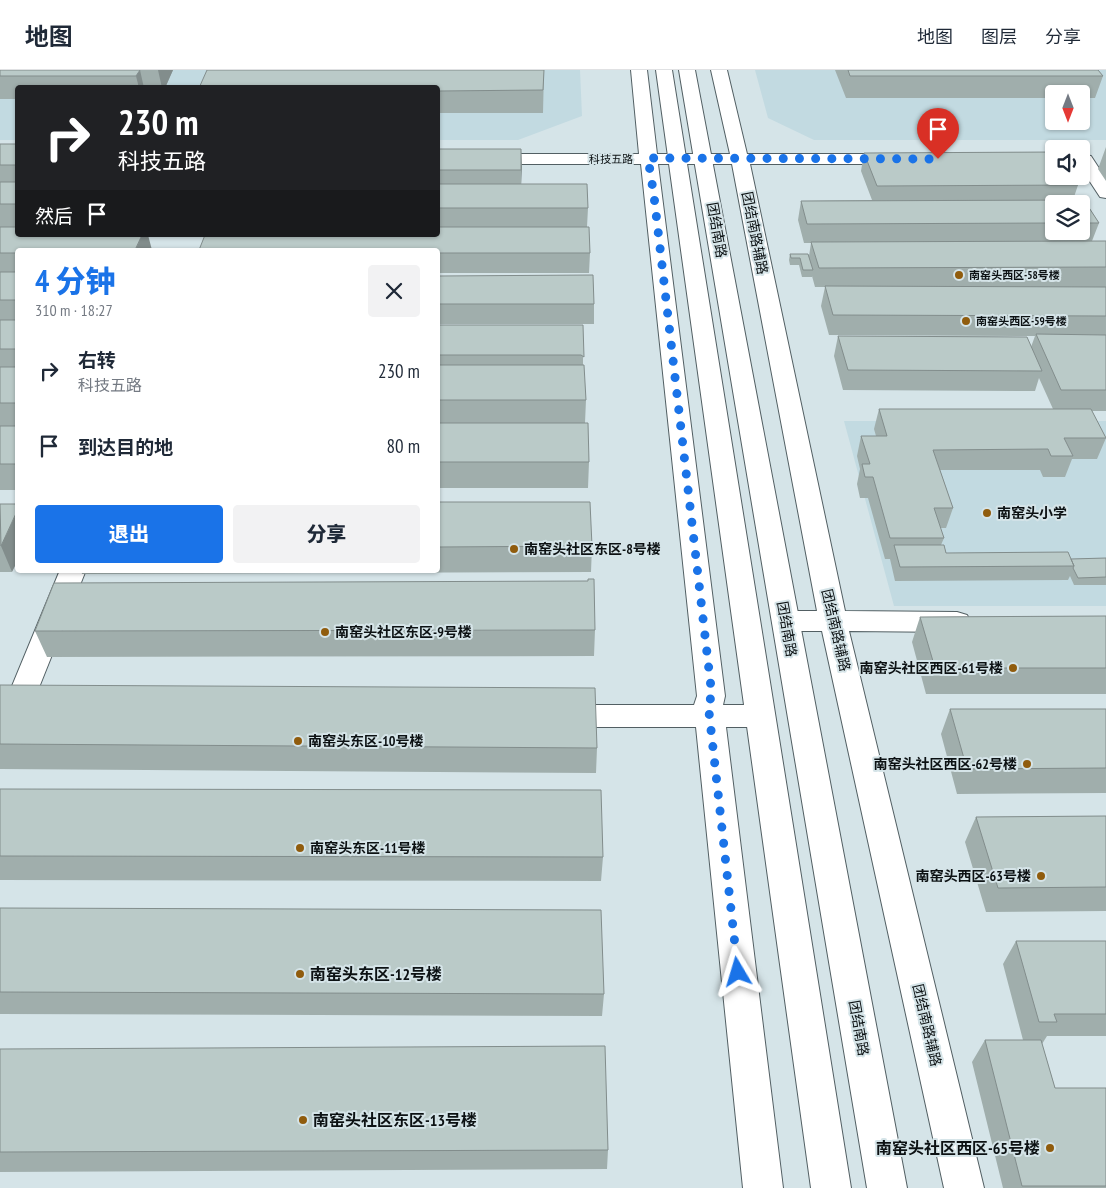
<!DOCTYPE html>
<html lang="zh">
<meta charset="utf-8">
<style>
:root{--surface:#fff;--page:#f2f2f3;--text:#1f2937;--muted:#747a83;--line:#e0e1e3;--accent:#1a73e8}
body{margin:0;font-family:"PT Sans Narrow","Noto Sans SC",sans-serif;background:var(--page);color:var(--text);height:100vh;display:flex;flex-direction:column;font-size:19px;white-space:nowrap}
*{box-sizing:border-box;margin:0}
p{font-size:16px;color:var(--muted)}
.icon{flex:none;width:28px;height:28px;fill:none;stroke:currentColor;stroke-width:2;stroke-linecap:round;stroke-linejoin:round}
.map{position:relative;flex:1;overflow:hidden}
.sheet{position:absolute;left:15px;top:178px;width:425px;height:325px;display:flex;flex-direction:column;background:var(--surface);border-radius:5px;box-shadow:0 1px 4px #0004}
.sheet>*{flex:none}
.top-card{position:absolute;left:15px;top:15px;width:425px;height:152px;border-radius:5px;box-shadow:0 1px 4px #0004;background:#202124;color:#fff;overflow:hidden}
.needle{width:32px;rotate:180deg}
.tools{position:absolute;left:1045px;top:15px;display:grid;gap:10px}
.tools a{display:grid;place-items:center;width:45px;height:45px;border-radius:5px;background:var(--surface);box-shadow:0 1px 4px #0004;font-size:25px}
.pin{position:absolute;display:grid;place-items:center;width:42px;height:42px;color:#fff;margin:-51px -21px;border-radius:50% 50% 50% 0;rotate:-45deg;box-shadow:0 0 5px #0007}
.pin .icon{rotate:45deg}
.me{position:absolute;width:55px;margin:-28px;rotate:353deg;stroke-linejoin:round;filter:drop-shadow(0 0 4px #0008)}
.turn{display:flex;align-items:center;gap:18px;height:105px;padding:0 20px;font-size:22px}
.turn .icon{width:65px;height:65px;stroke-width:2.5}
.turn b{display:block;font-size:35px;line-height:42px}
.then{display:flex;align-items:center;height:48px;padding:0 20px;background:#0003;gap:10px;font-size:19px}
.round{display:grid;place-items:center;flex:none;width:52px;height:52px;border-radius:5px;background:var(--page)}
.summary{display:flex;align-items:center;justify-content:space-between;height:85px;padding:0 20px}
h1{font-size:30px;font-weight:800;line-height:38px;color:var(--accent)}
.button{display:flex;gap:10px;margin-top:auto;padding:10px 20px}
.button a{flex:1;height:58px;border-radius:5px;background:var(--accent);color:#fff;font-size:20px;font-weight:800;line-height:58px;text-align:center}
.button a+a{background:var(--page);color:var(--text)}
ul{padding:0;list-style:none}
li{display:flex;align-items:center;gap:15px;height:75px;padding:0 20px}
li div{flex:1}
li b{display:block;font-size:19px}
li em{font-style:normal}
header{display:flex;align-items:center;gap:30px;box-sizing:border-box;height:70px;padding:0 25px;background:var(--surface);border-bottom:1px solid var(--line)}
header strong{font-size:24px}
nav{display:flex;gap:28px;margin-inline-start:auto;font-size:18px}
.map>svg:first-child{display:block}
</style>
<header>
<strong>地图</strong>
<nav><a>地图</a><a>图层</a><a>分享</a></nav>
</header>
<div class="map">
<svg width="1106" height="1118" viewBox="0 0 1106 1118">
<rect width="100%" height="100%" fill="#d5e4e8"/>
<path fill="#c2dae1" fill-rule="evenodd" d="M0 0H580L582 46 518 70H438V18H18L17 70H0Z
M755 0H1106V70H814L768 48ZM1054 24H1081V51H1054Z
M844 351H1106V536H894Z"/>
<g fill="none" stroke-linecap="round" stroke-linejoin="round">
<defs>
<path id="minor" d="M631 0H647L657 84H730L711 0H727L747 84H901L907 85 910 89 907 93 901 94H750L845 541 957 542 967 545 971 552 967 559 957 562 849 561 984 1118H944L822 561H786L776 558 772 551 776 544 786 541H817L732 94H658L725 626 723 635H760L770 638 775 646 770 654 760 657H726L783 1118H743L696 657H559L549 654 544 646 549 638 559 635H694L697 626 641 94H438V84H639Z
M1085 85 1091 86 1106 109V128L1100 127 1081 98V86Z
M60 500H86L24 655 14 658 4 655 0 645Z"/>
<path id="major" d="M656 0H672L851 1118H811Z
M679 0H695L907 1118H867Z"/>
</defs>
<use href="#minor" stroke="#525f63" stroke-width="2"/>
<use href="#major" stroke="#525f63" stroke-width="2"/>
<use href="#minor" fill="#fff" fill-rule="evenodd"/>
<use href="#major" fill="#fff" fill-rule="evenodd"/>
</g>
<path fill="#a0aeac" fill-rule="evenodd" d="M0 0H173L165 18H18V29H0Z
M544 0 543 43H438V18Z
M835 0H1098L1103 6 1095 28H1081V24H1054V28H846Z
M0 74H18V420H0Z
M1106 77V111L1098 99Z
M438 79H521V114L588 138 587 157 590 183 589 203H438Z
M1054 82V106H1073L1078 115 1073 130H1084L1099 153 1092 171H1106V341H1092L1106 368 1097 389H1072L1065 407H1043L1040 400H940L953 438 946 458H940L944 468 941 475H944L946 483 1068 482 1071 489 1106 488V515H1074L1070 506 1068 510 895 511 890 489H885L868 428H860L857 414 860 399 857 386 861 366H876L874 359 879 339H1053L1039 308 1035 321 843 320 834 286 838 266 1027 267 1031 277 1035 266 829 265 821 236 825 217H815L812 206V207H802L799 195H790L789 190 790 184H808L809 186 811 173H804L798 150 801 131 872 130 861 101 864 83ZM1054 134H1081V161H1054Z
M438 206 594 234V254H438Z
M438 255H583V295L586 330 585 353 589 392 588 418H438Z
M438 432 592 476 591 502 82 504 81 500H438Z
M0 434 12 502H0Z
M1106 546V624H926L912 572 920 547Z
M595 560 594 586 47 587 35 561Z
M0 615 597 678 596 703 0 699Z
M950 639H1106V723L957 724 941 664Z
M0 719 603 787 601 811 0 810Z
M1106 746V841L986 842 965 772 976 747Z
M0 838 604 924 602 946 0 944Z
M1016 871H1106V966H1047L1042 974 1055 1018H1106V1118H1003L972 992 985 970H1023L1003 894Z
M0 979 608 1080 607 1099 0 1102Z"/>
<path fill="#828d8c" d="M140 0 144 18H139L136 6Z
M158 0H173L165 18H162Z
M521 79 522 97 521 118Z
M142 165H148L152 180H135Z
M18 439V490L12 502 1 476Z"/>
<path fill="#bacac8" stroke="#828d8c" d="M0 0H140L136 6H0Z
M207 0H544L543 20 438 21V18H199Z
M848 0H1098L1103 6H850Z
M0 74H18V95H0Z
M438 79H521V100H438Z
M1054 82V106H1073L1078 115 877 116 864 83Z
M0 112H18V134H0Z
M438 114H587L588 138H438Z
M1084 130 1099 153H1081V134H1054V153L807 154 801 131Z
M0 157H18V165H142L135 180H18V183H0Z
M438 157H589L590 183H438V180H199L205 165H438Z
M1106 171V197L819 198 811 172Z
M790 184H808L813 200H803L800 188H791Z
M0 202H18V230H0Z
M593 205 594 234H438V206Z
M825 216 1106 217V246L833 245Z
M0 250H18V279H0Z
M438 255H583L584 287 581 285H438Z
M1036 264 1106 265V320H1061Z
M838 266 1027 267 1042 301 848 300Z
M438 295H584L586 330H438Z
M0 297H18V333H0Z
M879 339H1091L1106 368H1064L1073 386H1051L1048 379 933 380 953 438H934L944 468H890L873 407H865L862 394H870L861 366H887Z
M438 353H588L589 392H438Z
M0 356H18V394H0Z
M438 432H590L592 476 438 477Z
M0 434H18V439L1 476Z
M894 475H944L946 483 1068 482 1074 496 900 497Z
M1106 488V507L1078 508 1073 498 1074 496 1071 489Z
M588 509H594L595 560 35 561 54 513 588 511Z
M1106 546V598H935L920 547Z
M0 615 595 618 597 678 0 674Z
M950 639H1106V698L967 699Z
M0 719 601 720 603 787 0 786Z
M1106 746V817L998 818 976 747Z
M0 838 601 840 604 924 0 922Z
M1016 871H1106V944H1054L1057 952H1039Z
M985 970H1041L1055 1018H1106V1116H1022Z
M605 976 608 1080 0 1082V979Z"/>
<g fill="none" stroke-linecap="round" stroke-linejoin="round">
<path stroke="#1a73e8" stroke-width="9" stroke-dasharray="0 16.2" d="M738 902 708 633 712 626 654 126 648 88 938 89"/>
</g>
<g fill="#905c0d" stroke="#d5e4e8" stroke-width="2">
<circle cx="959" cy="205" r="5"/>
<circle cx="966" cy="251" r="5"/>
<circle cx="987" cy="443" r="5"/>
<circle cx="514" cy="479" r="5"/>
<circle cx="325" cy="562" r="5"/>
<circle cx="1013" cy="598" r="5"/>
<circle cx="298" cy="671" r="5"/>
<circle cx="1027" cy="694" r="5"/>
<circle cx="300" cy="778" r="5"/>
<circle cx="1041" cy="806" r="5"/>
<circle cx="300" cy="904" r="5"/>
<circle cx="303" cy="1050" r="5"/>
<circle cx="1050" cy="1078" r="5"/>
</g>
<g text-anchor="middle" stroke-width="4" stroke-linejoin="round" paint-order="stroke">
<g font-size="11" fill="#0c1113" stroke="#d5e4e8">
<text x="611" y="93">科技五路</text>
</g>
<g font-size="11" font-weight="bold" fill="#0c1113" stroke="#d5e4e8" text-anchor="start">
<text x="969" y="209">南窑头西区-58号楼</text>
<text x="976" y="255">南窑头西区-59号楼</text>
</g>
<g font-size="14" fill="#0c1113" stroke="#d5e4e8">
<text transform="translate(717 160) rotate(80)" y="5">团结南路</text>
<text transform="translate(755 163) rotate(79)" y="5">团结南路辅路</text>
<text transform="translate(787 559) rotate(80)" y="5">团结南路</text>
<text transform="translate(836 560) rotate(77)" y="5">团结南路辅路</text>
<text transform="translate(927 955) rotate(77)" y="5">团结南路辅路</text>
<text transform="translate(859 958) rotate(80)" y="5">团结南路</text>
</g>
<g font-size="14" font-weight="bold" fill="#0c1113" stroke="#d5e4e8" text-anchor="start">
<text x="997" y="448">南窑头小学</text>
<text x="524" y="484">南窑头社区东区-8号楼</text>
<text x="335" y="567">南窑头社区东区-9号楼</text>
<text x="1003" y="603" text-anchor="end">南窑头社区西区-61号楼</text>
<text x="308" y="676">南窑头东区-10号楼</text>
<text x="1017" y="699" text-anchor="end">南窑头社区西区-62号楼</text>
<text x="310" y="783">南窑头东区-11号楼</text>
<text x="1031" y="811" text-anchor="end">南窑头西区-63号楼</text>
</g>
<g font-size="16" font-weight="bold" fill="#0c1113" stroke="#d5e4e8" text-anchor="start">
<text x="310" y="910">南窑头东区-12号楼</text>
<text x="313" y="1056">南窑头社区东区-13号楼</text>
<text x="1040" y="1084" text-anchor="end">南窑头社区西区-65号楼</text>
</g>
</g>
</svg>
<div class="tools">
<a><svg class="needle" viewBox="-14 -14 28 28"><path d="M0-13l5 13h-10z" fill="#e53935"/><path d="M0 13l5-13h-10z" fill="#747a83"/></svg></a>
<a><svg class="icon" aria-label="sound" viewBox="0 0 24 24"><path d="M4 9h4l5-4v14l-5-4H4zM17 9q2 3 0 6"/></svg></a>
<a><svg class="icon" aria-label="layers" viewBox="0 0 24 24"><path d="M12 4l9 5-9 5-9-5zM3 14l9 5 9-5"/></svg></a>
</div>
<div class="pin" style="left:938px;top:89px;background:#d93025"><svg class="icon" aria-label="arrive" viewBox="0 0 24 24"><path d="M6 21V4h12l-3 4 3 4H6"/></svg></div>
<svg class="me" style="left:738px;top:902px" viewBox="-20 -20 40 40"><path d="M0-17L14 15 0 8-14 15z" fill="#1a73e8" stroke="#fff" stroke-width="4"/></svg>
<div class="top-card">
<div class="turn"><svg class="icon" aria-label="right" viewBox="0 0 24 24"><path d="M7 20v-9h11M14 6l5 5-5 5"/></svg><div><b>230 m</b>科技五路</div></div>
<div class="then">然后<svg class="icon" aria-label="arrive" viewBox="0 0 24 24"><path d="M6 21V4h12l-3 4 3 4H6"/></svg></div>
</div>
<section class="sheet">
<div class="summary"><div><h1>4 分钟</h1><p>310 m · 18:27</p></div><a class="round"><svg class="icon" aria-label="close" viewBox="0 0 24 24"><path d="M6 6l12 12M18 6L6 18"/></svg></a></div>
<ul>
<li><svg class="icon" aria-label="right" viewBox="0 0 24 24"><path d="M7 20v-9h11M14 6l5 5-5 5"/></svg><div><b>右转</b><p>科技五路</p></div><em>230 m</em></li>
<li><svg class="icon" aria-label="arrive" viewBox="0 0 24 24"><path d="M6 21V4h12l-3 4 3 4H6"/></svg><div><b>到达目的地</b></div><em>80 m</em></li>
</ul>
<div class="button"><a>退出</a><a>分享</a></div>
</section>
</div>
